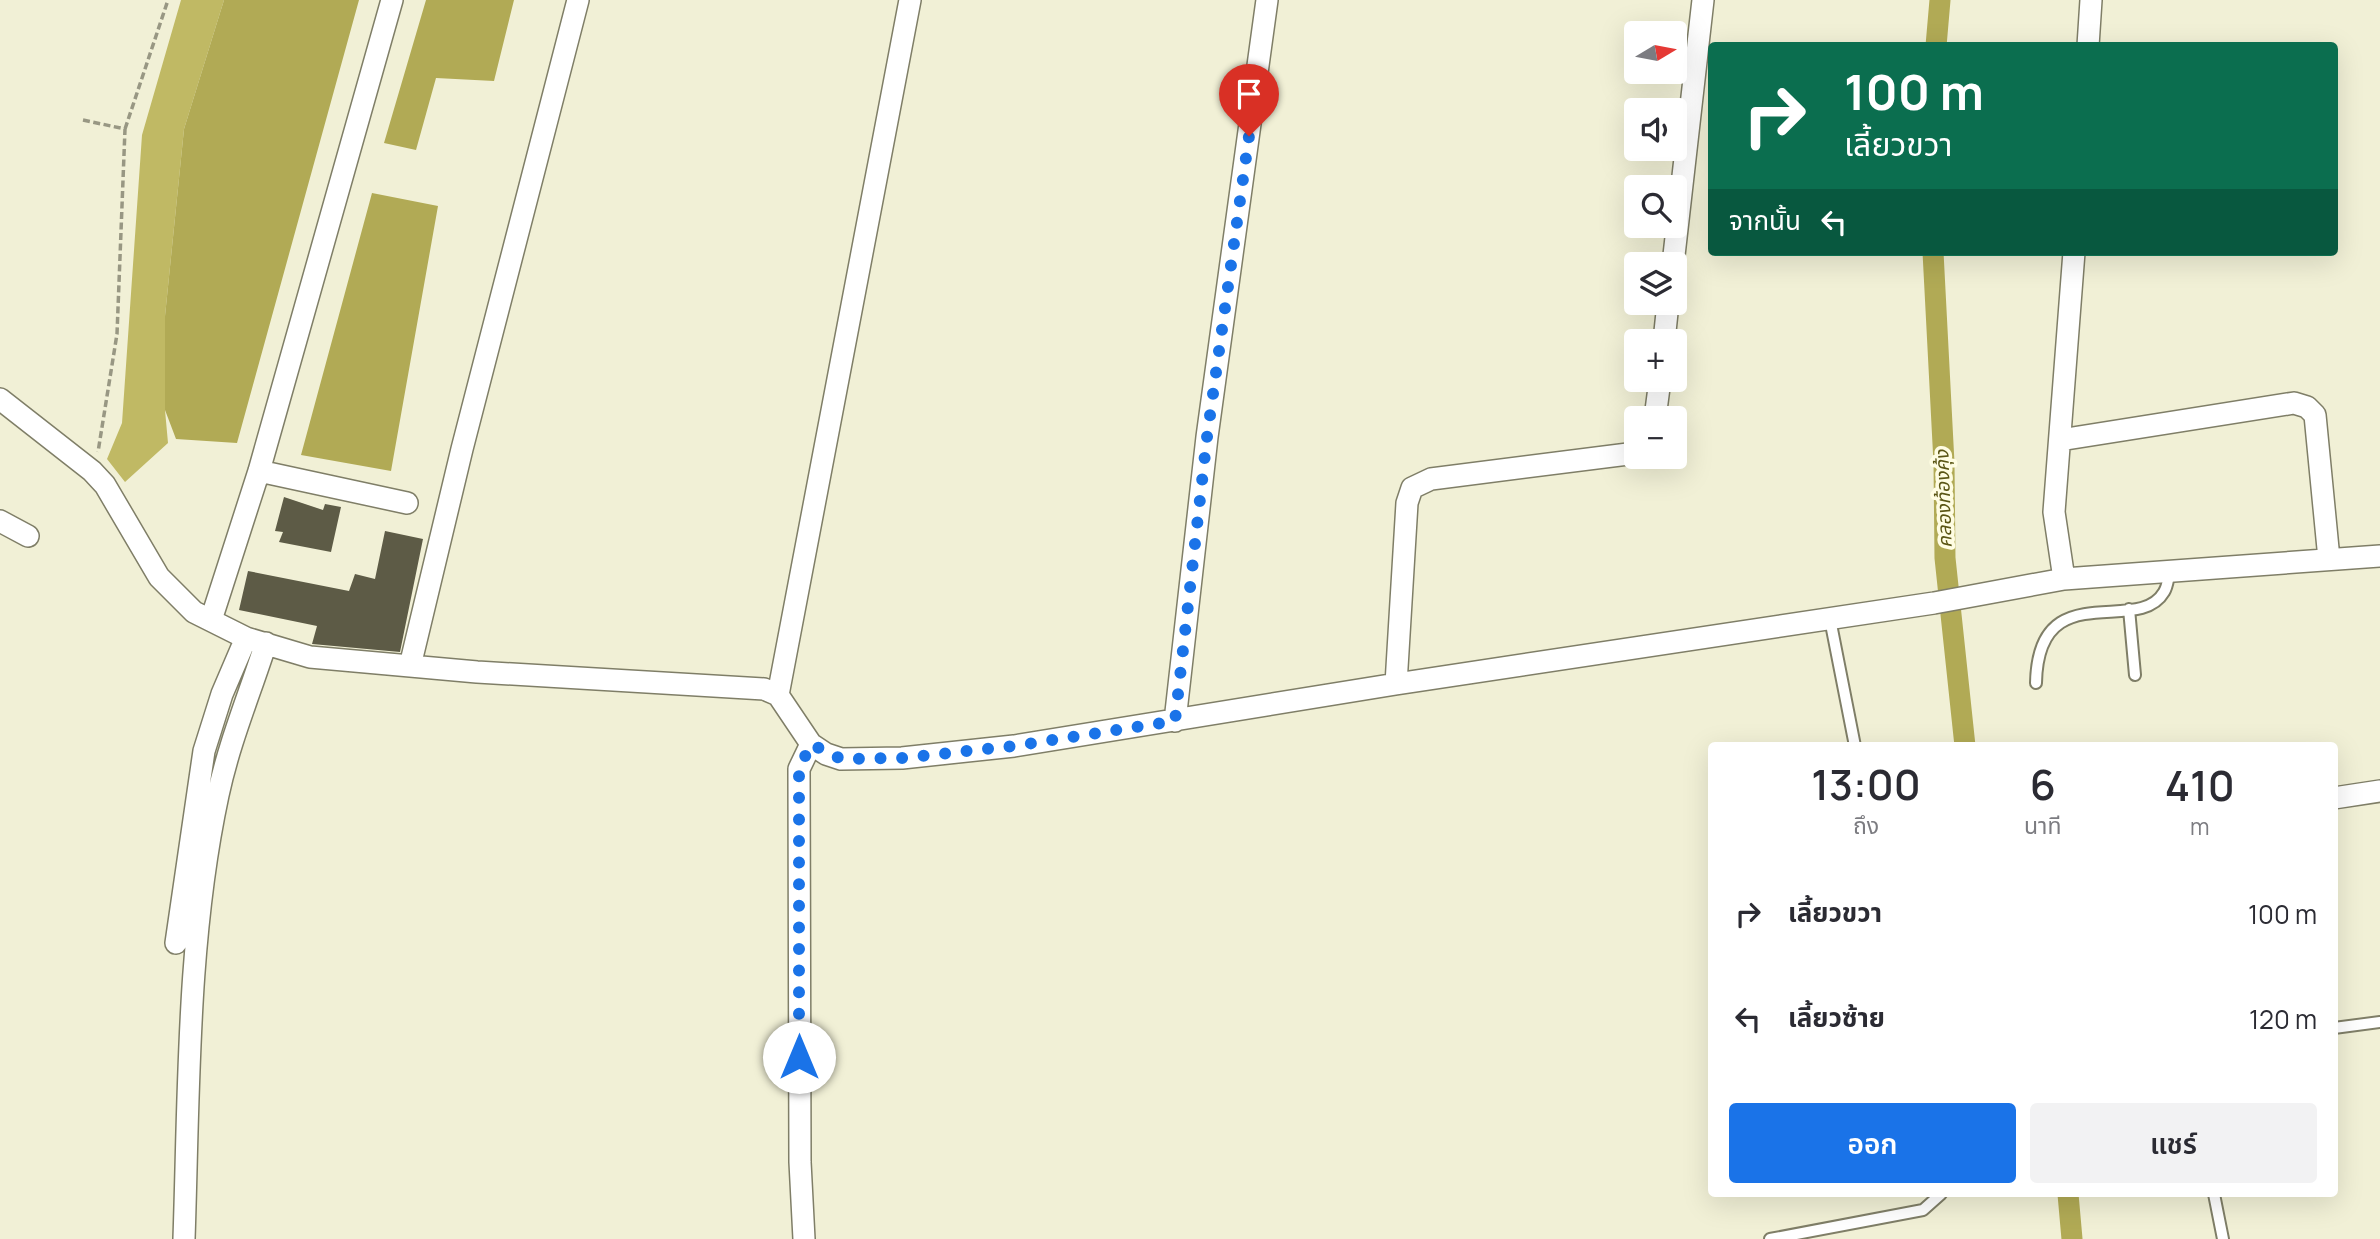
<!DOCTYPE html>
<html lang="th">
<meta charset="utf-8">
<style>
:root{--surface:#fff;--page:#f2f2f3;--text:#2b2b33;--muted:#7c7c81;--accent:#1a73e8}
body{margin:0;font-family:Manrope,"Noto Sans Thai",sans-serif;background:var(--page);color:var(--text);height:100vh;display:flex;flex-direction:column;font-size:26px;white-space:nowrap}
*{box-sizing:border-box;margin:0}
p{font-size:23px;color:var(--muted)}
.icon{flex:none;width:38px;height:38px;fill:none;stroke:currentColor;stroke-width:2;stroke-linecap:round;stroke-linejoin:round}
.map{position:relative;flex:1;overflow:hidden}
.sheet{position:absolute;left:1708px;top:742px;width:630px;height:455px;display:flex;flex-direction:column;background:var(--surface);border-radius:7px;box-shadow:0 7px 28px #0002}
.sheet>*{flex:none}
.hud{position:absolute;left:1708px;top:42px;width:630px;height:214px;border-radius:7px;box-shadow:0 7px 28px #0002;background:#0b6e4f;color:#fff;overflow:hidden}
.needle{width:46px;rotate:80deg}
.controls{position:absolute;left:1624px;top:21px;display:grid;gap:14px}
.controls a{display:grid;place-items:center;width:63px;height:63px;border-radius:7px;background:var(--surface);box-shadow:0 7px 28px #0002;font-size:35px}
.pin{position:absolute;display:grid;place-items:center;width:60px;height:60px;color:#fff;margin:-72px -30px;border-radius:50% 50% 50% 0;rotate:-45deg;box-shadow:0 0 7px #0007}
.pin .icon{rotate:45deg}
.me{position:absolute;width:77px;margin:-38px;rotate:0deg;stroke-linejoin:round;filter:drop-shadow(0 0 5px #0008)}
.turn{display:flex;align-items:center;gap:24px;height:147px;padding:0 21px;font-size:32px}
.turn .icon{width:91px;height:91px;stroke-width:2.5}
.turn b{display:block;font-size:49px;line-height:60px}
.then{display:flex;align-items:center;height:66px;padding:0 21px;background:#0003;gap:14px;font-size:26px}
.eta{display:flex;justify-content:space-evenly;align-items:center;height:119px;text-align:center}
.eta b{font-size:42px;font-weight:600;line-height:49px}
.primary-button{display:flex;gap:14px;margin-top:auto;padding:14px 21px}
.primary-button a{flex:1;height:80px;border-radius:7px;background:var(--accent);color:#fff;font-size:28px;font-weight:600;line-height:80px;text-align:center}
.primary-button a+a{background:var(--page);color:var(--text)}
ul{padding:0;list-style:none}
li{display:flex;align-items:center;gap:21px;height:105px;padding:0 21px}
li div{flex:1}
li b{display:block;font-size:26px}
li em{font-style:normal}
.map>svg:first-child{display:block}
</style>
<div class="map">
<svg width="2380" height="1239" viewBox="0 0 2380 1239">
<rect width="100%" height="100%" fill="#f1f0d6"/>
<path fill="#c0b964" d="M181 0H224L184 129 165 316V410L168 443 125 482 107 459 122 423 142 135Z"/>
<path fill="#b1aa55" d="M224 0H359L237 443 176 439 165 410V316L184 129Z
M426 0H514L494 81 436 78 416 150 384 143Z
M372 193 438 206 391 471 301 455Z"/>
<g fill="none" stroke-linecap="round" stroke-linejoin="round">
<path stroke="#b1aa55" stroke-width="21" d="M1936 46 1940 0
M1933 252 1944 463 1945 558 1965 746
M2068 1194 2072 1239"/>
</g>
<path fill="#5d5b46" d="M284 497 323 510 325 504 341 507 331 552 279 542 283 532 275 531Z
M385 531 423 539 400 652 312 644 317 626 239 610 248 571 349 591 355 574 375 579Z"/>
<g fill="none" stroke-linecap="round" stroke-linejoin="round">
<defs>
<path id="service" d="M2129 609 2135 675
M1830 619 1855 746
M2036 683C2038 573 2138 637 2164 592 2168 586 2168 577 2170 571
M2334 1028 2380 1022
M2214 1194 2223 1239
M1770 1239 1923 1210 1941 1194"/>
<path id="minor" d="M2088 46 2091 0
M1673 264 1703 0
M1664 341 1668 303
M0 399 92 471 105 485 159 577 194 612 246 638 310 657 477 672 764 689 778 695 811 744 826 754 841 759 902 758 1014 746 1396 684 1934 603 2064 579 2380 556
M1655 418 1660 380
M2060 440 2294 403 2307 407 2315 415 2329 559
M259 471 407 503
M0 521 28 536
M2064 579 2054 512 2074 252
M211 620 259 471 392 0
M410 666 462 449 578 0
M1396 684 1407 503 1412 488 1431 479 1636 453
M778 695 910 0
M1175 721 1207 437 1267 0
M2334 798 2380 791
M176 943 204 751 222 694 246 638
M184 1239C189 1092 187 939 218 795 229 743 250 693 266 643
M804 1239 800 1162 799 769 811 744"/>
</defs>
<use href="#service" stroke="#7f7e67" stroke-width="14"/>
<use href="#minor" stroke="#7f7e67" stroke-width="24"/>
<path stroke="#989783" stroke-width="3.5" stroke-dasharray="7 3.5" stroke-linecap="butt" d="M83 120 125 129 117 334 98 452
M125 129 168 0"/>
<use href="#service" stroke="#fff" stroke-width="10"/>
<use href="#minor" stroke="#fff" stroke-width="21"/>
</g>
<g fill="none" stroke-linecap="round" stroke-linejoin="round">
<path stroke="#1a73e8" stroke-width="12" stroke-dasharray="0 21.6" d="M799 1057V769L811 744 841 759 902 758 1014 746 1175 721 1207 437 1249 136"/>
</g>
<g text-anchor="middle" stroke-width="7" stroke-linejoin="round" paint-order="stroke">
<g font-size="19" font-style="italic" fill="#5a5514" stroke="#fffde3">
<text transform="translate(1943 499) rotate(-92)" y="7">คลองท้องคุ้ง</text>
</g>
</g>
</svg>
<div class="controls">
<a><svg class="needle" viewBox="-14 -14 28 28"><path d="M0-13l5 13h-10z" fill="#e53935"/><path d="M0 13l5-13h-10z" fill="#7c7c81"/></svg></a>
<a><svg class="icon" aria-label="sound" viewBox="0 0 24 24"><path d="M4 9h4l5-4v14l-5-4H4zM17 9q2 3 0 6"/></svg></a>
<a><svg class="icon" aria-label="search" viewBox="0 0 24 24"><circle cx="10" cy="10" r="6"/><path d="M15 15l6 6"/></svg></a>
<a><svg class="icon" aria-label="layers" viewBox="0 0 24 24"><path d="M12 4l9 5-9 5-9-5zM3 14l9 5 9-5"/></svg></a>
<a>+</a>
<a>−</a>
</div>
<div class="pin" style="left:1249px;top:136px;background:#d93025"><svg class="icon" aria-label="arrive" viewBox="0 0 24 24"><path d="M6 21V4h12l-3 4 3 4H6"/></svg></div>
<svg class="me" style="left:799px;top:1057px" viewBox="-20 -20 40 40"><circle r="19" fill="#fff"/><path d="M0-13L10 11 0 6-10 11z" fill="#1a73e8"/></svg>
<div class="hud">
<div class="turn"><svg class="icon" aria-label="right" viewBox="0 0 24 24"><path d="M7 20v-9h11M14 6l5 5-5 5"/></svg><div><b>100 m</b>เลี้ยวขวา</div></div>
<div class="then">จากนั้น<svg class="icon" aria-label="left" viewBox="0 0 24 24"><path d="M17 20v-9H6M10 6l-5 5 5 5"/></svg></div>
</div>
<section class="sheet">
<div class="eta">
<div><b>13:00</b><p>ถึง</p></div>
<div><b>6</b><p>นาที</p></div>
<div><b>410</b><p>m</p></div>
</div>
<ul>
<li><svg class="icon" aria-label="right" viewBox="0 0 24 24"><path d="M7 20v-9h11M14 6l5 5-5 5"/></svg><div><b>เลี้ยวขวา</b></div><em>100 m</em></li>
<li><svg class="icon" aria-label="left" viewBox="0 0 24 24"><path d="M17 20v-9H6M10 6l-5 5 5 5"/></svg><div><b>เลี้ยวซ้าย</b></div><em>120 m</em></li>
</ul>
<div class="primary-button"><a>ออก</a><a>แชร์</a></div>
</section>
</div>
